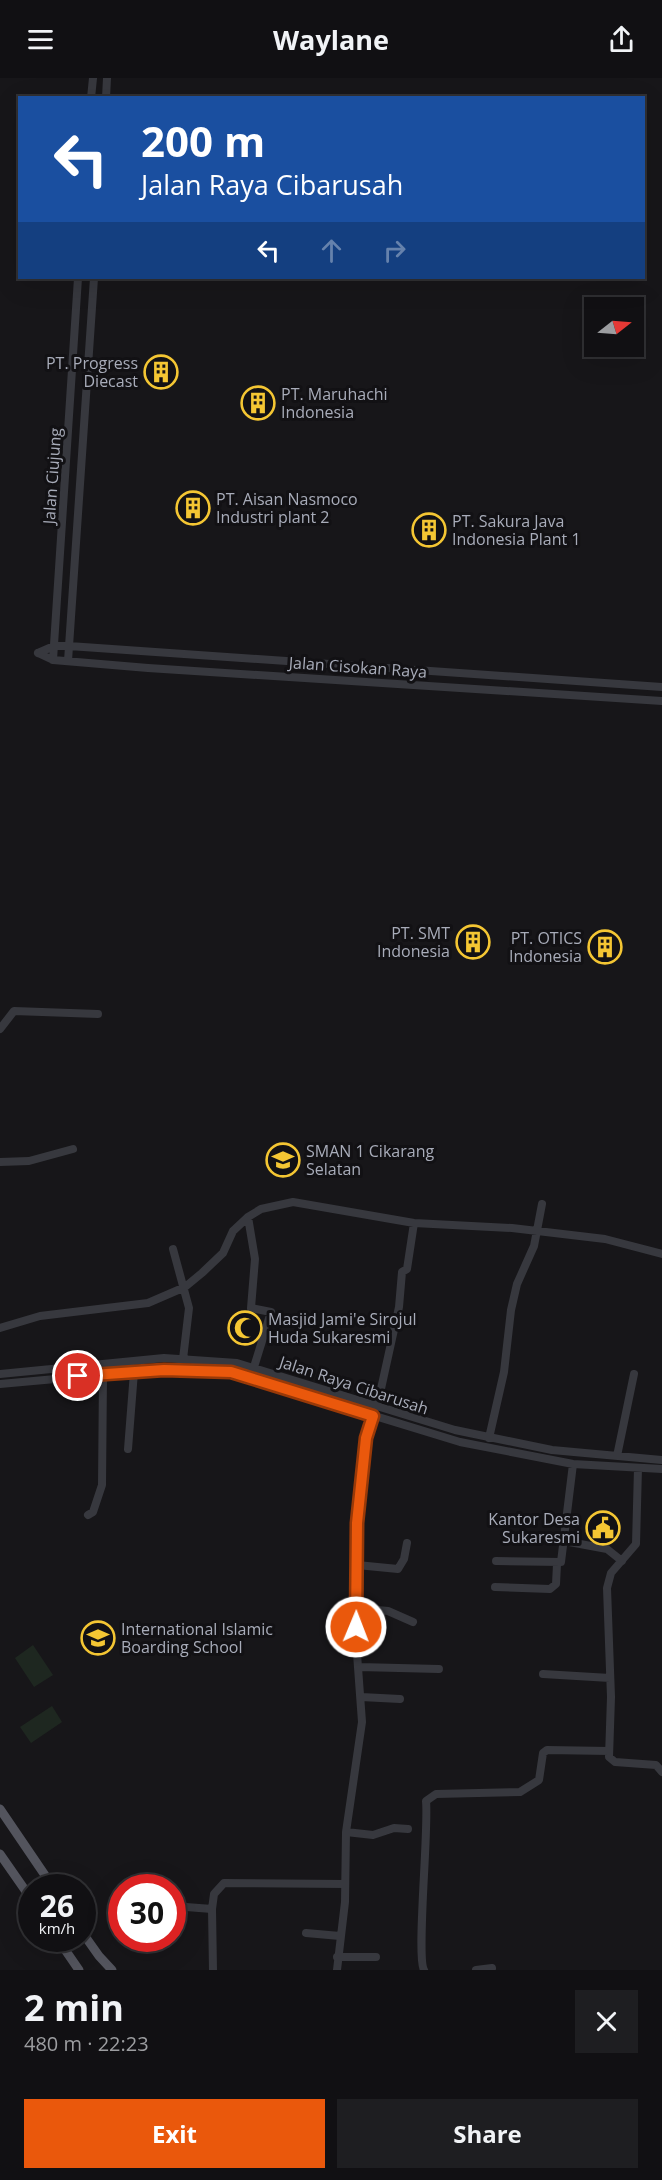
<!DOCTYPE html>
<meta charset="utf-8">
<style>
:root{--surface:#111013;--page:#1e1e21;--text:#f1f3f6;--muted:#9c9da0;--line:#303033;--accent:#ea580c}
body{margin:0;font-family:"Open Sans",sans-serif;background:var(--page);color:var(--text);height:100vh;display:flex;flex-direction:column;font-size:22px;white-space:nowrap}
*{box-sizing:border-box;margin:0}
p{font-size:20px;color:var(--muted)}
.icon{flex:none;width:33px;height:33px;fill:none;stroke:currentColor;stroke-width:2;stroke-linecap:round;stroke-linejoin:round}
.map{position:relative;height:1892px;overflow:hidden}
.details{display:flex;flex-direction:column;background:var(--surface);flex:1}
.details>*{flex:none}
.guide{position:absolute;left:18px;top:18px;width:627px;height:183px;border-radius:0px;box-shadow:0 6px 24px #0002,0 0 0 2px var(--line);background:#1a4fa0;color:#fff;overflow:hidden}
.needle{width:39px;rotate:73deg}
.buttons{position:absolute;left:584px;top:219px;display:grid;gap:12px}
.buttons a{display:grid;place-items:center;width:60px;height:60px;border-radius:0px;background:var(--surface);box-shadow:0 6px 24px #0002,0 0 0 2px var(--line);font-size:30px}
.speed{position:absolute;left:18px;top:1796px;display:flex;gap:12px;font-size:30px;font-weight:700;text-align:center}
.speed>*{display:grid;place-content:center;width:78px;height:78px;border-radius:50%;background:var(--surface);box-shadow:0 6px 24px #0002,0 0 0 2px var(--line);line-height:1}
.speed small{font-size:15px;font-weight:400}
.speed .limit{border:9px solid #d22;background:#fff;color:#111}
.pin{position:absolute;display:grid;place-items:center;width:51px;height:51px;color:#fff;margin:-26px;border:3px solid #fff;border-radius:50%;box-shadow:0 2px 6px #0007}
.me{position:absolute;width:66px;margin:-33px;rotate:1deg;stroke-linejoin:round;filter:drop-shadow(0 0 4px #0008)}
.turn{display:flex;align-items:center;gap:21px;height:126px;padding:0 24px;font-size:27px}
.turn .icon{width:78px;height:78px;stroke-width:2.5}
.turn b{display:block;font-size:42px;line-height:51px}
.lanes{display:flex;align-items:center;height:57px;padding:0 24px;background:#0003;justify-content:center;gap:30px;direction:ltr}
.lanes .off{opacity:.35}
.round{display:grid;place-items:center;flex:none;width:63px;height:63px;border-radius:0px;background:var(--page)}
.head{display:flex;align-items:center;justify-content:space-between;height:102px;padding:0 24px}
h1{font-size:36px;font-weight:700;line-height:45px}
.primary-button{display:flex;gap:12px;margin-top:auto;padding:12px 24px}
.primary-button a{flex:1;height:69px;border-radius:0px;background:var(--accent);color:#fff;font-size:24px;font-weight:700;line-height:69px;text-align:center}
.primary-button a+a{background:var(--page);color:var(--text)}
header{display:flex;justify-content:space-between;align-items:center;height:78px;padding:0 24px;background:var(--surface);font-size:27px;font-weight:700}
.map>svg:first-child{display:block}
</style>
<header><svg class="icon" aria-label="menu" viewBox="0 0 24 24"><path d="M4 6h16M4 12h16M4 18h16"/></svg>Waylane<svg class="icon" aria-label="share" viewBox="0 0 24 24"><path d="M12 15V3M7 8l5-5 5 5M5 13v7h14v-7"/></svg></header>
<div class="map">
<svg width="662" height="1892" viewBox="0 0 662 1892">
<rect width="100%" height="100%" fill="#171619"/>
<path fill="#1e2720" d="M33 1567 53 1597 34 1609 15 1580Z
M52 1628 62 1644 31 1665 20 1649Z"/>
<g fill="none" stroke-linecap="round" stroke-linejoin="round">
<path stroke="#37383e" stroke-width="8" d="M91 20 93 0
M106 20 107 0
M38 575 53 582 148 590 662 623
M38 575 54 568H69L662 609
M53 582 78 200
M68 583 94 200
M0 951 14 933 98 936
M0 1084 29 1083 73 1071
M248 1139 255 1181 251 1230 271 1234 254 1289
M173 1171 189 1230 183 1281
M0 1250 40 1238 148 1225 185 1209 202 1195 223 1175 233 1153 248 1139 261 1131 293 1124 414 1145 512 1150 605 1161 662 1176
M0 1296 164 1280 237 1285 455 1352 552 1372 662 1382
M0 1306 155 1292 231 1294 460 1364 573 1386 662 1391
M377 1329 399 1229 402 1194 407 1191 414 1145
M489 1360 504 1294 511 1232 517 1206 534 1168 542 1126
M128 1371 134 1294
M617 1378 634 1296
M638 1390 636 1466 611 1495 607 1510 611 1619 609 1679 615 1684 656 1687 662 1694
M88 1437 93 1434 102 1407 103 1297
M564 1463 607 1471 622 1483
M496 1483 561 1484 573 1386
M357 1487 398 1491 404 1481 407 1465
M495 1509 550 1511 556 1506 557 1486
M356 1530 388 1533 413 1544
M359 1589 439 1591
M543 1596 610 1600
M361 1619 400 1621
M346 1754 373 1757 394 1750 408 1751
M173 1828 212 1831 213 1892
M212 1831 214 1816 224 1805 345 1806
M306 1855 340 1858
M337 1879H376
M337 1892 345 1824 346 1754 362 1644 356 1562 357 1462 366 1360 373 1338
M424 1892C416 1879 429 1752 426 1723L436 1716 520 1714 539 1702 543 1675 547 1672 609 1673
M476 1892 492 1890"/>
<path stroke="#53545d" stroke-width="9" d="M0 1731 53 1809
M0 1776 32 1822
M82 1854 99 1878 112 1892
M57 1860 79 1892"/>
</g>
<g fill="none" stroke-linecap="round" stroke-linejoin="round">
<defs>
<path id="route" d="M78 1298 164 1292 231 1294 373 1338 366 1360 357 1445 356 1549"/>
</defs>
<use href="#route" stroke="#983908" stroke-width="15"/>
<use href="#route" stroke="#ea580c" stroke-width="10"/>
</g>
<defs>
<symbol id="building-ring" viewBox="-11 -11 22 22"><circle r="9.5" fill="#121114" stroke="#f4c633" stroke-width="1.5"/><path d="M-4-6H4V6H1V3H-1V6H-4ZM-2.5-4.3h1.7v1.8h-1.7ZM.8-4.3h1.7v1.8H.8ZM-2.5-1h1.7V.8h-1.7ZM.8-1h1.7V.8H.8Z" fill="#f4c633"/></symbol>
<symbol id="school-ring" viewBox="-11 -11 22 22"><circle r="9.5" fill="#121114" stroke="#f4c633" stroke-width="1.5"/><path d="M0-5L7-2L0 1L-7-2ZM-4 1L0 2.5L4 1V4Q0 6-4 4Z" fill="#f4c633"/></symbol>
<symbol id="mosque-ring" viewBox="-11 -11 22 22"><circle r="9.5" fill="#121114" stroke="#f4c633" stroke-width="1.5"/><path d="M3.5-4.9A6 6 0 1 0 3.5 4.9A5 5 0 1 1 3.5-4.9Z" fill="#f4c633"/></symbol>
<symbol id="civic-ring" viewBox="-11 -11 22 22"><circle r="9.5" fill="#121114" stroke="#f4c633" stroke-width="1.5"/><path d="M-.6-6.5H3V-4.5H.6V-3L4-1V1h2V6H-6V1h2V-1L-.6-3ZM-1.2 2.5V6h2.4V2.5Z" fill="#f4c633"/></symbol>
</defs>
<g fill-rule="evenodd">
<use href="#building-ring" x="142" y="275" width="38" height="38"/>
<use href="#building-ring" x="239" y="306" width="38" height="38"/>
<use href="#building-ring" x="174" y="411" width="38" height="38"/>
<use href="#building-ring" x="410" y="433" width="38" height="38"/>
<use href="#building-ring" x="454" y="845" width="38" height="38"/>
<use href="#building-ring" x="586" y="850" width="38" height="38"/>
<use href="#school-ring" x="264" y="1063" width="38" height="38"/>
<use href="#mosque-ring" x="226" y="1231" width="38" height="38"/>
<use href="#civic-ring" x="584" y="1431" width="38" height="38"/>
<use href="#school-ring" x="79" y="1541" width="38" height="38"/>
</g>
<g text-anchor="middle" stroke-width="6" stroke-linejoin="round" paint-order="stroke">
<g font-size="16" fill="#a8acb9" stroke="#121114" text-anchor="start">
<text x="138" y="291" text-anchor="end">PT. Progress<tspan x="138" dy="18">Diecast</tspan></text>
<text x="281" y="322">PT. Maruhachi<tspan x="281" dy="18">Indonesia</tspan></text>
<text x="216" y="427">PT. Aisan Nasmoco<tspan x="216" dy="18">Industri plant 2</tspan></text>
<text x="452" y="449">PT. Sakura Java<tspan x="452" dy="18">Indonesia Plant 1</tspan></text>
<text x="450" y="861" text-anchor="end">PT. SMT<tspan x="450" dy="18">Indonesia</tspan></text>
<text x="582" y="866" text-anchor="end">PT. OTICS<tspan x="582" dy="18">Indonesia</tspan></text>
<text x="306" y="1079">SMAN 1 Cikarang<tspan x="306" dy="18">Selatan</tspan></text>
<text x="268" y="1247">Masjid Jami'e Sirojul<tspan x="268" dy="18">Huda Sukaresmi</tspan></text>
<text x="580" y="1447" text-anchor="end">Kantor Desa<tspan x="580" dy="18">Sukaresmi</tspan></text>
<text x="121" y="1557">International Islamic<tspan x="121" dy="18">Boarding School</tspan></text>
</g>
<g font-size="16" fill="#a8acb9" stroke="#121114">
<text transform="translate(52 398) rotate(-86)" y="6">Jalan Ciujung</text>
<text transform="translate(358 589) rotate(4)" y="6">Jalan Cisokan Raya</text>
<text transform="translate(354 1307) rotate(18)" y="6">Jalan Raya Cibarusah</text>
</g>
</g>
</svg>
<div class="buttons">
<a><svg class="needle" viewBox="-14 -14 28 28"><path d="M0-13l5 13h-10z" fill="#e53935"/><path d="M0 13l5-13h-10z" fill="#9c9da0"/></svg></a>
</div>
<div class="speed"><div>26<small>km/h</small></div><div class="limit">30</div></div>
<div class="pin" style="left:78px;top:1298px;background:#d93025"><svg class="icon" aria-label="arrive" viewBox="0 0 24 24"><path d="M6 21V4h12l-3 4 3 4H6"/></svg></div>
<svg class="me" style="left:356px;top:1549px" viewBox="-20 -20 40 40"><circle r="17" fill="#ea580c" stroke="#fff" stroke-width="3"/><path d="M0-11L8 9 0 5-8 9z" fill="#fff"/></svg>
<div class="guide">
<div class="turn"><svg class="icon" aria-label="left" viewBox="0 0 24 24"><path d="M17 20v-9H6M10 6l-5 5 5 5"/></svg><div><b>200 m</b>Jalan Raya Cibarusah</div></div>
<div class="lanes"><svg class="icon" aria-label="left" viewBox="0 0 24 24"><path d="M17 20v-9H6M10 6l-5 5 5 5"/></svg><svg class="icon off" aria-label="ahead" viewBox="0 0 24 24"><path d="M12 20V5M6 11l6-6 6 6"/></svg><svg class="icon off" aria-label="right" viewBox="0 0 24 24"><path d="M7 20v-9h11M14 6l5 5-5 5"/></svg></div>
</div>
</div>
<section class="details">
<div class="head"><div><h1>2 min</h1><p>480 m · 22:23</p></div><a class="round"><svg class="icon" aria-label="close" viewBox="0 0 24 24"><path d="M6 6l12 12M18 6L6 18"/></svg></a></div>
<div class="primary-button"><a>Exit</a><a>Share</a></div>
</section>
